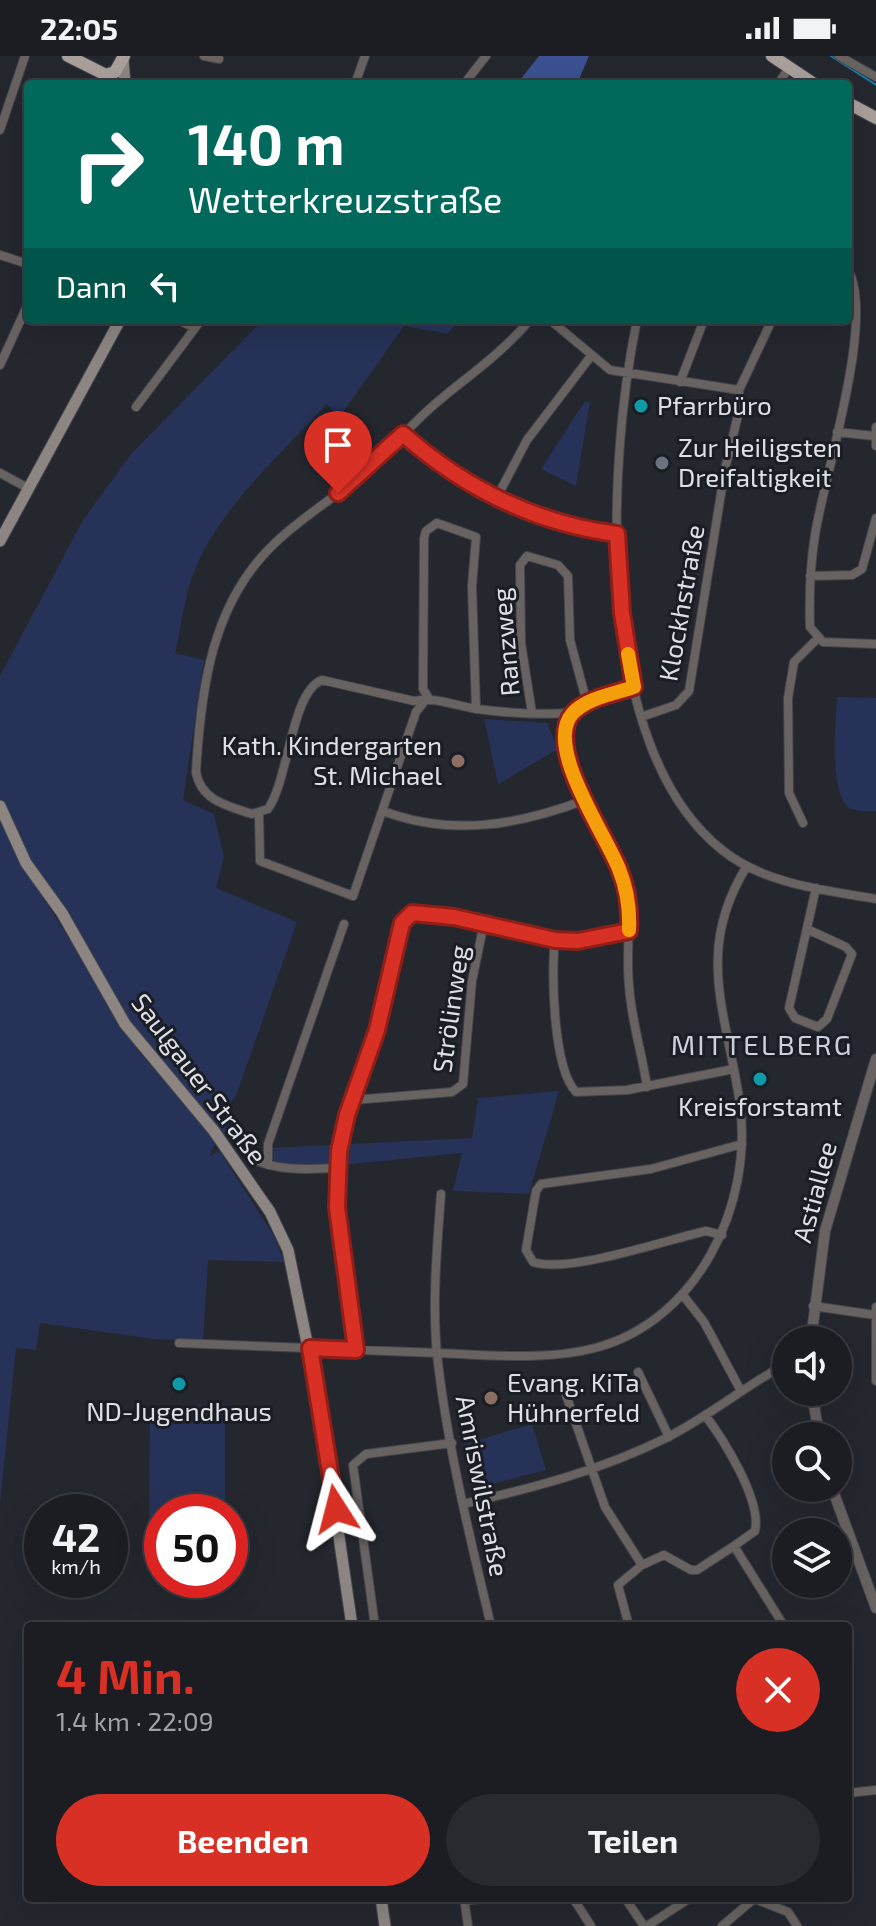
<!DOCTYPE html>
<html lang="de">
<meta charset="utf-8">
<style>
:root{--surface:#1b1d22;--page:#282a2f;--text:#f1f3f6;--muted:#a0a2a5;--line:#393b40;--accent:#d93025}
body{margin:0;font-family:"Exo 2",sans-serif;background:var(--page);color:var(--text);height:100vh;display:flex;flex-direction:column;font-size:30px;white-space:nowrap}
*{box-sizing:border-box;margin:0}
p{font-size:26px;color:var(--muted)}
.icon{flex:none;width:44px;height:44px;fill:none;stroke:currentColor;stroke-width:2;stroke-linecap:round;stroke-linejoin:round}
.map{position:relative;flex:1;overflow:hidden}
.sheet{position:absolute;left:24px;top:1566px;width:828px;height:280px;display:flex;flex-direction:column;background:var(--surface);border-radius:8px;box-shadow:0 8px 32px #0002,0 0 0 2px var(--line)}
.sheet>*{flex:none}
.top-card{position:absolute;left:24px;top:24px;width:828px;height:244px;border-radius:8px;box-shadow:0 8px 32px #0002,0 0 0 2px var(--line);background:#00695c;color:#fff;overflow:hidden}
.buttons{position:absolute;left:772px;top:1270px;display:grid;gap:16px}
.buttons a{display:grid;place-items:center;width:80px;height:80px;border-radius:50%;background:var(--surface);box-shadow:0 8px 32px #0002,0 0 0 2px var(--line);font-size:40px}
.speed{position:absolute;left:24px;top:1438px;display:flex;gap:16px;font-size:40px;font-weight:700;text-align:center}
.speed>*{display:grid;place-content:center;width:104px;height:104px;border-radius:50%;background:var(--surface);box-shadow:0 8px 32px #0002,0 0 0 2px var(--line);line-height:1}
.speed small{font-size:20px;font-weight:400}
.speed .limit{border:12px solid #d22;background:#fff;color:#111}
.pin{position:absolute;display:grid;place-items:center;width:68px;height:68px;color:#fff;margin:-82px -34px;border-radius:50% 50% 50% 0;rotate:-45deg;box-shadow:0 0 8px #0007}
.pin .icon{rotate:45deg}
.me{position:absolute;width:88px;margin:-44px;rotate:351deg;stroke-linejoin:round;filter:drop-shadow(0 0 6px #0008)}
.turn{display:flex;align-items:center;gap:28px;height:168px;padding:0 32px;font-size:36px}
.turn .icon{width:104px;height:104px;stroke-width:2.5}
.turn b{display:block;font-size:56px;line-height:68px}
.then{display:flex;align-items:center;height:76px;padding:0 32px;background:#0003;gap:16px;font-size:30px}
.round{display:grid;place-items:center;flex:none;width:84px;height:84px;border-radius:42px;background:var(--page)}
.overview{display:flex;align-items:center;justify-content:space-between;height:136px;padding:0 32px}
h1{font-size:48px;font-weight:700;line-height:60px;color:var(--accent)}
.primary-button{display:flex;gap:16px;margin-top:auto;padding:16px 32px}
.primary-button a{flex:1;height:92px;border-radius:48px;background:var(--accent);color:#fff;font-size:32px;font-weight:700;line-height:92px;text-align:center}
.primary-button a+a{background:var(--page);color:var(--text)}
.status{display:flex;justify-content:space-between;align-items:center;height:56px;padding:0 40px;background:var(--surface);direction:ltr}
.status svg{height:22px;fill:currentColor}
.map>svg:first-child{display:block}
</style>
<div class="status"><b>22:05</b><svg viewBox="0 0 49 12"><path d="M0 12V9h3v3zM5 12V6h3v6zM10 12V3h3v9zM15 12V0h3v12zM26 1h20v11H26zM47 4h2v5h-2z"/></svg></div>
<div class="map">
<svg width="876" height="1870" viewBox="0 0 876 1870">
<rect width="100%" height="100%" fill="#24272e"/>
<path fill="#263257" d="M263 264H459L448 278 404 270 339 362 327 348C281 399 218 452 193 519 184 543 181 572 175 597L204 604 183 744 214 758 224 801 216 832 297 866 236 1040 230 1047 233 1060 224 1078 122 957 31 804 0 743V620L83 464 131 398Z
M585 345 590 346 576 430 541 413Z
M837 641 876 642V755C868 755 857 756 851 753 828 740 836 666 837 641Z
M484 663 547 667 558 693 498 728Z
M0 757 23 809 140 997 216 1086 210 1100 219 1094 274 1180 284 1206 208 1204 203 1285 153 1283 40 1267 36 1294 16 1292 0 1448Z
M559 1035 529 1138 453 1135 462 1097 322 1111 257 1104 269 1092 472 1082 478 1042Z
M225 1348V1456H162V1475H149L150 1351Z
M532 1368 546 1414 473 1433 462 1389Z"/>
<path fill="#3b5191" d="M539 0H589L577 28H517Z"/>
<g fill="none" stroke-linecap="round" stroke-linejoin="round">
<path stroke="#127da8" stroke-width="2" d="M831 0 876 29"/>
<defs>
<path id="minor" d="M204 0 219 3
M839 0 876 21
M355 28 365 0
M464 28 486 0
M778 28 789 12
M0 74 25 0
M0 199 28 208
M848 214C876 262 824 420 815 479 810 510 809 540 810 571L823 586 876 588
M178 264 195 272
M530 264C502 297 468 320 435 348 407 372 384 401 356 424 329 445 300 463 275 487 211 547 201 634 196 716 201 745 228 750 252 758L268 753C289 723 291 636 322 624L414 645C433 640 456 650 477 653 508 657 541 659 573 657
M550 264 610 314 739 334V355L725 413 689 635 676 649 641 661
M637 264C607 409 593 691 722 794 764 828 824 834 876 843
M0 309 28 248
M680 326 704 264
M739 334 772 264
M136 351 201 264
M876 371V390
M837 376 874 380
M403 378C464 432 534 467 617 478
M0 417 26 431
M496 443 527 384 591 300
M810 520 852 519 862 513 876 462
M634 631C610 639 570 644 565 673 557 714 605 777 620 814 635 852 625 890 629 929 631 964 642 996 647 1031
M532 657 521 587 520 509 527 500 558 509 568 520 570 584 587 647
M383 755C452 781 519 769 585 744
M259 758 260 805 353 840 416 656 428 641 423 633 424 482 426 475 437 467 476 481 472 530 476 653
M803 767 789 737 788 642 794 606 817 583
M809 874 846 891 852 898 827 963 818 971 795 962 789 952 816 832
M555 884C551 916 553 1013 576 1036L627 1034 734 1013
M353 1044 452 1036 463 1028 472 925 484 867
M252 1102C277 1116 310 1113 337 1112
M268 1109V1088L344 868
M441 1138C437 1191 432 1246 437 1298 447 1390 470 1481 491 1570
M722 1179 706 1175C666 1184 568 1218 533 1206L526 1194 536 1135 541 1128 651 1113 742 1088
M682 1238 704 1266 741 1335
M813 1250 875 1259
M876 1251V1325
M179 1287C265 1290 352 1294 438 1297 489 1299 545 1305 595 1292 698 1265 753 1149 740 1049 728 960 693 896 747 810
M356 1294C351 1226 330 1166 339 1094 346 1046 372 1002 382 954 388 929 390 872 412 857L454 861 555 884 578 885 629 875
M638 1316 669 1381
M566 1339 605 1451 642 1509 618 1529 629 1570
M705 1359C723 1383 762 1444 755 1475L734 1490 784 1570
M463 1448C533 1432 602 1414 666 1382 708 1361 745 1330 786 1308
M642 1509 664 1499 691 1514H697L734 1490
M375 1570 353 1409 366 1398 452 1387
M848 1737 876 1734
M464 1842 468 1870
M573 1842 591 1870
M625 1842 644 1870
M755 1843 788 1856 797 1870
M464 1845 486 1842
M647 1870 690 1842
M722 1870 755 1842"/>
<path id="tertiary" d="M811 1284 825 1175 876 1003
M812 1336 819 1380
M832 1432 876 1552"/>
<path id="secondary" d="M123 3 125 28
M0 485 120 264
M0 750 26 807 62 857 125 968 214 1075 270 1156 288 1194 320 1350 352 1570
M381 1842 385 1870"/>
<path id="primary" d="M68 0 106 19 115 16 124 0
M772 0 814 28
M848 47 876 62"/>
</defs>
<use href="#minor" stroke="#42454b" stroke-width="10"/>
<use href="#tertiary" stroke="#42454b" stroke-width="12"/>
<use href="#secondary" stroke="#42454b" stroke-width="13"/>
<use href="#primary" stroke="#42454b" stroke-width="14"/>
<use href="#minor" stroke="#686361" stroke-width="8"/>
<use href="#tertiary" stroke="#686361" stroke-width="10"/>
<use href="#secondary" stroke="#8c8582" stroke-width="11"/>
<use href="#primary" stroke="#a99f9b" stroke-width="12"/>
</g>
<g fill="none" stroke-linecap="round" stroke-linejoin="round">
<defs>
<path id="route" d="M336 1453 310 1292 356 1294 337 1151 339 1095 347 1059 377 974 402 867 412 857 454 861 555 884 578 885 629 875C630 854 628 834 620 815 607 780 543 691 573 657 587 642 614 638 634 631L622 557 617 478C534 467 465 433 403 378L338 437"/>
</defs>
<use href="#route" stroke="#8d1f18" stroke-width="20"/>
<use href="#route" stroke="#d93025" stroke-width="14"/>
<path stroke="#f59e0b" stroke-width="14" d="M628 598 634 631C614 638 586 642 572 658 544 691 606 779 619 813 627 833 630 853 629 874"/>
</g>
<g fill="#0f9aa8" stroke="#1a1d24" stroke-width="3">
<circle cx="641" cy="350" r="8"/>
<circle cx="760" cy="1023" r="8"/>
<circle cx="179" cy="1328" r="8"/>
</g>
<circle fill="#6b7280" stroke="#1a1d24" stroke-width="3" cx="662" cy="407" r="8"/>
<g fill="#8d6e63" stroke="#1a1d24" stroke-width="3">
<circle cx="458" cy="705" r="8"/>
<circle cx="491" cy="1342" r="8"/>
</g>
<g text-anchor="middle" stroke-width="6" stroke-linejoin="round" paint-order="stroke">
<g font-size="26" fill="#dee0e5" stroke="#1a1d24" text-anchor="start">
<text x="657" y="359">Pfarrbüro</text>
<text x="678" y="401">Zur Heiligsten<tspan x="678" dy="30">Dreifaltigkeit</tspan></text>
<text x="442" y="699" text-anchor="end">Kath. Kindergarten<tspan x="442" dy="30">St. Michael</tspan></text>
<text x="760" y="1060" text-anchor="middle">Kreisforstamt</text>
<text x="507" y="1336">Evang. KiTa<tspan x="507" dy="30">Hühnerfeld</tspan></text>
<text x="179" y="1365" text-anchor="middle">ND-Jugendhaus</text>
</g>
<g font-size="26" fill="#dee0e5" stroke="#1a1d24">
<text transform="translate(682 547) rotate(-80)" y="9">Klockhstraße</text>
<text transform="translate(506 586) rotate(-95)" y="9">Ranzweg</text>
<text transform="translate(451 953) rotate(-82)" y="9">Strölinweg</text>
<text transform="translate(199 1023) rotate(53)" y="9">Saulgauer Straße</text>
<text transform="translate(815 1136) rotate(-75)" y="9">Astiallee</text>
<text transform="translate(482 1430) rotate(79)" y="9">Amriswilstraße</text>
</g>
<g font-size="28" letter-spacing="2" fill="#ccd0da" stroke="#1a1d24">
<text x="762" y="999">MITTELBERG</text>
</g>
</g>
</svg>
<div class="buttons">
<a><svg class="icon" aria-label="sound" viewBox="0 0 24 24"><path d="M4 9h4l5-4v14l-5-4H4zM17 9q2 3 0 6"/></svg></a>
<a><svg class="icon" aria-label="search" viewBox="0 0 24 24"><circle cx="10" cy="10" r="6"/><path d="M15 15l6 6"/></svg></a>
<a><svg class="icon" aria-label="layers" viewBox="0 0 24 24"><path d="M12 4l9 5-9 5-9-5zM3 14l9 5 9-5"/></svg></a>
</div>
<div class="speed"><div>42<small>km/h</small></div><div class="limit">50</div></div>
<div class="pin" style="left:338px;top:437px;background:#d93025"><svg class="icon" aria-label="arrive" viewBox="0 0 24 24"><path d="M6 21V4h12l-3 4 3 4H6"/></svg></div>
<svg class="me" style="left:336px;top:1453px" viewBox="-20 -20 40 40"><path d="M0-17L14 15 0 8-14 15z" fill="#d93025" stroke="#fff" stroke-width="4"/></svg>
<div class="top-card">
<div class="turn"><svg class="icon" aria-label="right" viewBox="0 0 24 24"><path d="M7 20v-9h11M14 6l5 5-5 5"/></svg><div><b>140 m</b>Wetterkreuzstraße</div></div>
<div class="then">Dann<svg class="icon" aria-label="left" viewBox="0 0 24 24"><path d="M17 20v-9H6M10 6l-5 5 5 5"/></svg></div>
</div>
<section class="sheet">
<div class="overview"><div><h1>4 Min.</h1><p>1.4 km · 22:09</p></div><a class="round" style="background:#d93025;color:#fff"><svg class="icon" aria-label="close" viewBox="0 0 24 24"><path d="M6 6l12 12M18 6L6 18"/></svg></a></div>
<div class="primary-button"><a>Beenden</a><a>Teilen</a></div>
</section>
</div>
